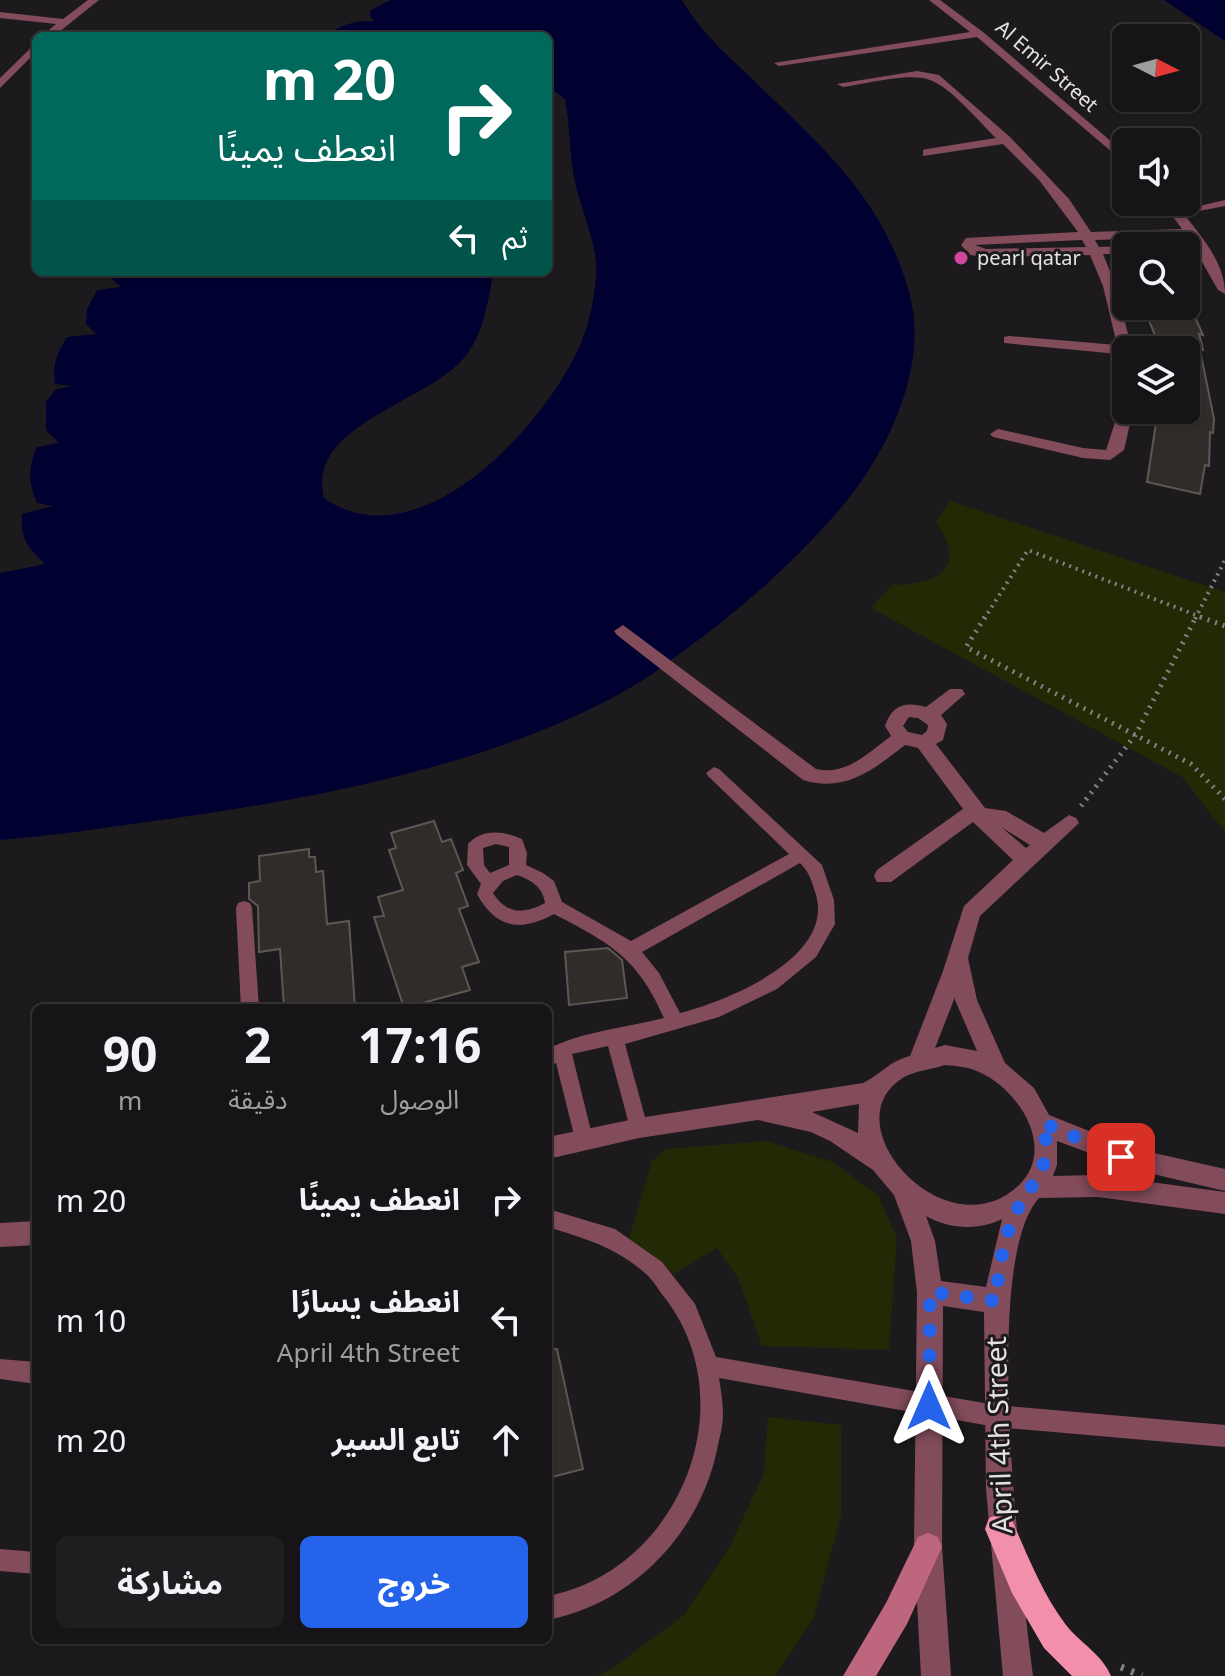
<!DOCTYPE html>
<html lang="ar">
<meta charset="utf-8">
<style>
:root{--surface:#161416;--page:#1f1d1f;--text:#f1f3f6;--muted:#9e9ea1;--line:#353335;--accent:#2563eb}
body{margin:0;font-family:"Noto Sans","Noto Sans Arabic",sans-serif;background:var(--page);color:var(--text);direction:rtl;height:100vh;display:flex;flex-direction:column;font-size:30px;white-space:nowrap}
*{box-sizing:border-box;margin:0}
p{font-size:26px;color:var(--muted)}
.icon{flex:none;width:44px;height:44px;fill:none;stroke:currentColor;stroke-width:2;stroke-linecap:round;stroke-linejoin:round}
.map{position:relative;flex:1;overflow:hidden;direction:ltr}
.drawer{position:absolute;left:32px;top:1004px;width:520px;height:640px;display:flex;flex-direction:column;background:var(--surface);border-radius:12px;box-shadow:0 2px 6px #0004,0 0 0 2px var(--line);direction:rtl}
.drawer>*{flex:none}
.top-card{position:absolute;left:32px;top:32px;width:520px;height:244px;border-radius:12px;box-shadow:0 2px 6px #0004,0 0 0 2px var(--line);direction:rtl;background:#00695c;color:#fff;overflow:hidden}
.needle{width:52px;rotate:96deg}
.controls{position:absolute;left:1112px;top:24px;display:grid;gap:16px}
.controls a{display:grid;place-items:center;width:88px;height:88px;border-radius:12px;background:var(--surface);box-shadow:0 2px 6px #0004,0 0 0 2px var(--line);font-size:40px}
.pin{position:absolute;display:grid;place-items:center;width:68px;height:68px;color:#fff;margin:-34px;border-radius:16px;box-shadow:0 4px 12px #0006}
.me{position:absolute;width:88px;margin:-44px;rotate:0deg;stroke-linejoin:round;filter:drop-shadow(0 0 6px #0008)}
.turn{display:flex;align-items:center;gap:28px;height:168px;padding:0 24px;font-size:36px}
.turn .icon{width:104px;height:104px;stroke-width:2.5}
.turn b{display:block;font-size:56px;line-height:68px}
.then{display:flex;align-items:center;height:76px;padding:0 24px;background:#0003;gap:16px;font-size:30px}
.eta{display:flex;justify-content:space-evenly;align-items:center;height:136px;text-align:center}
.eta b{font-size:48px;font-weight:700;line-height:56px}
.primary-button{display:flex;gap:16px;margin-top:auto;padding:16px 24px}
.primary-button a{flex:1;height:92px;border-radius:12px;background:var(--accent);color:#fff;font-size:32px;font-weight:700;line-height:92px;text-align:center}
.primary-button a+a{background:var(--page);color:var(--text)}
ul{padding:0;list-style:none}
li{display:flex;align-items:center;gap:24px;height:120px;padding:0 24px}
li div{flex:1}
li b{display:block;font-size:30px}
li em{font-style:normal}
.map>svg:first-child{display:block}
</style>
<div class="map">
<svg width="1225" height="1676" viewBox="0 0 1225 1676">
<rect width="100%" height="100%" fill="#1d1a1e"/>
<path fill="#212905" d="M950 501 1225 592V832L1182 777 871 608 892 585C938 584 968 569 936 522Z
M766 1141 833 1162 878 1195 897 1238 889 1350 762 1346 738 1278 717 1248 674 1274 629 1239 652 1161 666 1149Z
M768 1417 841 1425V1515L814 1617 775 1676H596L610 1670 684 1615 729 1548 764 1473Z"/>
<path fill="#000031" d="M391 0H682C699 30 723 51 748 75 817 142 885 198 910 296 929 369 886 455 840 509 793 563 743 608 686 649 669 661 653 675 635 685 500 765 309 800 154 821 103 828 51 836 0 840V573L45 564C28 548 20 538 22 514L53 506 37 503C28 481 28 468 37 447L59 443 46 430V402L56 389 73 386 55 384C52 365 57 353 67 337L96 334 86 324 87 309 97 290 121 287 111 278 110 272H493C489 298 484 332 467 354 433 402 305 423 324 498 419 565 547 424 581 343 589 324 594 299 596 278 599 245 580 210 574 177 569 151 570 125 565 99L548 86V36H327C341 24 355 21 374 21L370 16 371 10Z
M1164 0H1225V41Z"/>
<path fill="#312c29" stroke="#5d5754" stroke-width="2" d="M1143 306H1190L1203 335 1199 334 1202 345 1203 350H1200L1214 419 1213 433 1210 432 1209 466 1205 465 1200 494 1147 482 1156 423H1161L1162 410H1186V350H1161Z
M434 821 442 842 451 839 463 870 456 873 468 906 459 909 479 962 462 967 470 990 404 1008 374 917 384 916 378 897 403 890 389 850 396 848 391 833Z
M309 849V857H315L316 872 323 871 327 924 349 921 355 1008H284L280 949 259 952 258 906 249 899V883L260 881 259 856Z
M608 948 622 960 627 998 569 1005 565 952Z
M557 1349 583 1469 548 1478V1350Z"/>
<g fill="none" stroke-linecap="round" stroke-linejoin="round">
<path stroke="#838084" stroke-width="4" stroke-dasharray="2 5" stroke-linecap="butt" d="M984 619 1028 550 1206 619
M1195 619 1225 560"/>
<path stroke="#838084" stroke-width="5" stroke-dasharray="2 6" stroke-linecap="butt" d="M985 617 966 647 1191 764 1225 799
M1200 617 1225 626
M1081 806 1136 734 1196 617"/>
<path stroke="#838084" stroke-width="7" stroke-dasharray="3 8" stroke-linecap="butt" d="M1121 1667 1142 1676"/>
<path fill="#834c5b" fill-rule="evenodd" d="M1225 200V206L1178 215 1173 212Z
M714 767 719 769 822 865 834 900 835 924 816 957 777 989 719 1017 625 1044 648 1128 646 1134 639 1136 632 1134 630 1128 608 1046 572 1054 593 1139 591 1145 584 1147 577 1145 575 1139 556 1063 548 1066V1049C583 1031 625 1028 664 1018 638 958 610 943 554 914 521 932 496 929 477 894L481 884 467 865 468 844C482 828 504 831 522 839L527 853 526 865 543 873 554 881 562 902 631 941 789 854 709 777 706 773ZM496 844 509 847V865L490 873 484 865 483 848ZM800 863C810 873 812 882 816 895 834 958 727 1001 680 1013L659 973 642 952ZM517 875C531 880 543 887 545 903 524 914 507 915 493 893L503 881Z
M244 901 250 903 252 908 259 1008H241L236 908 238 903Z
M548 1209 615 1229 662 1262 695 1304 716 1357 996 1405 1225 1425V1447L996 1427 719 1378C721 1390 723 1403 723 1415 723 1425 720 1436 718 1445 702 1531 634 1603 548 1620V1596C678 1571 747 1405 665 1298 659 1291 654 1281 646 1274 616 1247 586 1239 548 1227Z
M0 1359 36 1362V1384L0 1379Z
M0 1549 36 1552V1574L0 1571Z"/>
<path fill="#834c5b" fill-rule="evenodd" d="M88 0H99L54 36H42L56 24 0 18V12L63 19Z
M929 0H940L983 32 1126 154V164L977 37 779 66 774 63 970 32Z
M36 43V52L0 88V78Z
M917 71 939 75 1010 137 1069 199 1091 232 1182 229 1162 202H1174C1195 229 1225 259 1225 294L1218 290 1188 237 1095 240 1099 247 1126 246V254H1103L1116 286 1132 350H1126V362L1121 361 1118 354 1004 343V337L1009 336 1117 345 1103 286 1090 255 986 257 970 255 961 245 966 238 1078 232 1039 180 1003 144 923 156V150L927 149 996 138C980 123 951 87 930 80 911 72 865 84 843 87L837 84ZM1082 240 1086 247 986 249 975 245Z
M1126 406V410H1133L1124 450 1110 460 1083 458 993 437 990 434 998 429 1083 448 1106 450 1119 410Z
M623 625 816 769C846 776 868 753 891 736L885 726C892 705 905 701 926 707L950 689H962L965 694 941 715 947 724 943 740 936 744 985 808 1006 811 1044 833 1069 815 1076 818 1079 823 980 916 968 958 977 1000 1005 1063 1034 1088 1049 1115 1132 1148 1225 1169V1191L1132 1169 1057 1141V1165L1053 1176 1098 1175 1225 1192V1214L1098 1197 1039 1198C980 1263 1022 1585 1033 1676H1003L986 1489 984 1312 943 1306 942 1547 951 1676H921L914 1547 917 1292 911 1241 894 1195 873 1170 830 1141 811 1132 758 1120 639 1138 548 1159V1137L639 1118 863 1083C883 1073 886 1063 910 1056L943 971 964 906 1013 860 973 822 891 882H877L874 876 877 870 963 809 918 748 905 745C873 770 845 793 803 780L617 635 614 631ZM909 717 918 718 928 725 927 731 922 735 908 732 903 726ZM1001 827 1030 845 1026 848ZM955 997V1000L977 1051 945 1045 935 1048ZM945 1065C957 1066 970 1067 981 1073 1020 1091 1057 1150 1018 1186 946 1253 828 1123 904 1077 915 1071 933 1069 945 1065ZM859 1104 858 1133 812 1112ZM926 1216C949 1229 978 1231 1002 1219L986 1287 941 1281 935 1241Z
M36 1221V1245L0 1247V1223Z"/>
<path fill="#bf667f" fill-rule="evenodd" d="M928 1533 938 1537 942 1547 907 1624 876 1676H843L886 1603 918 1537Z"/>
<path fill="#f28faa" fill-rule="evenodd" d="M1000 1514 1011 1518C1027 1554 1042 1593 1066 1625 1080 1643 1102 1654 1111 1676H1072L1044 1648 1012 1593 985 1529 989 1518Z"/>
</g>
<g fill="none" stroke-linecap="round" stroke-linejoin="round">
<path stroke="#2563eb" stroke-width="14" stroke-dasharray="0 25.2" d="M929 1406 930 1292 996 1301C998 1273 1002 1246 1012 1221 1029 1179 1055 1175 1043 1123L1121 1157"/>
</g>
<circle fill="#d1479c" stroke="#1d1a1e" stroke-width="3" cx="961" cy="258" r="8"/>
<g text-anchor="middle" stroke-width="6" stroke-linejoin="round" paint-order="stroke">
<g font-size="20" fill="#e4e1e4" stroke="#1d1a1e">
<text transform="translate(1047 66) rotate(41)" y="7">Al Emir Street</text>
</g>
<g font-size="20" fill="#e4e1e4" stroke="#1d1a1e" text-anchor="start">
<text x="977" y="265">pearl qatar</text>
</g>
<g font-size="28" fill="#e4e1e4" stroke="#1d1a1e">
<text transform="translate(999 1435) rotate(-92)" y="10">April 4th Street</text>
</g>
</g>
</svg>
<div class="controls">
<a><svg class="needle" viewBox="-14 -14 28 28"><path d="M0-13l5 13h-10z" fill="#e53935"/><path d="M0 13l5-13h-10z" fill="#9e9ea1"/></svg></a>
<a><svg class="icon" aria-label="sound" viewBox="0 0 24 24"><path d="M4 9h4l5-4v14l-5-4H4zM17 9q2 3 0 6"/></svg></a>
<a><svg class="icon" aria-label="search" viewBox="0 0 24 24"><circle cx="10" cy="10" r="6"/><path d="M15 15l6 6"/></svg></a>
<a><svg class="icon" aria-label="layers" viewBox="0 0 24 24"><path d="M12 4l9 5-9 5-9-5zM3 14l9 5 9-5"/></svg></a>
</div>
<div class="pin" style="left:1121px;top:1157px;background:#d93025"><svg class="icon" aria-label="arrive" viewBox="0 0 24 24"><path d="M6 21V4h12l-3 4 3 4H6"/></svg></div>
<svg class="me" style="left:929px;top:1406px" viewBox="-20 -20 40 40"><path d="M0-17L14 15 0 8-14 15z" fill="#2563eb" stroke="#fff" stroke-width="4"/></svg>
<div class="top-card">
<div class="turn"><svg class="icon" aria-label="right" viewBox="0 0 24 24"><path d="M7 20v-9h11M14 6l5 5-5 5"/></svg><div><b>20 m</b>انعطف يمينًا</div></div>
<div class="then">ثم<svg class="icon" aria-label="left" viewBox="0 0 24 24"><path d="M17 20v-9H6M10 6l-5 5 5 5"/></svg></div>
</div>
<section class="drawer">
<div class="eta">
<div><b>17:16</b><p>الوصول</p></div>
<div><b>2</b><p>دقيقة</p></div>
<div><b>90</b><p>m</p></div>
</div>
<ul>
<li><svg class="icon" aria-label="right" viewBox="0 0 24 24"><path d="M7 20v-9h11M14 6l5 5-5 5"/></svg><div><b>انعطف يمينًا</b></div><em>20 m</em></li>
<li><svg class="icon" aria-label="left" viewBox="0 0 24 24"><path d="M17 20v-9H6M10 6l-5 5 5 5"/></svg><div><b>انعطف يسارًا</b><p>April 4th Street</p></div><em>10 m</em></li>
<li><svg class="icon" aria-label="ahead" viewBox="0 0 24 24"><path d="M12 20V5M6 11l6-6 6 6"/></svg><div><b>تابع السير</b></div><em>20 m</em></li>
</ul>
<div class="primary-button"><a>خروج</a><a>مشاركة</a></div>
</section>
</div>
